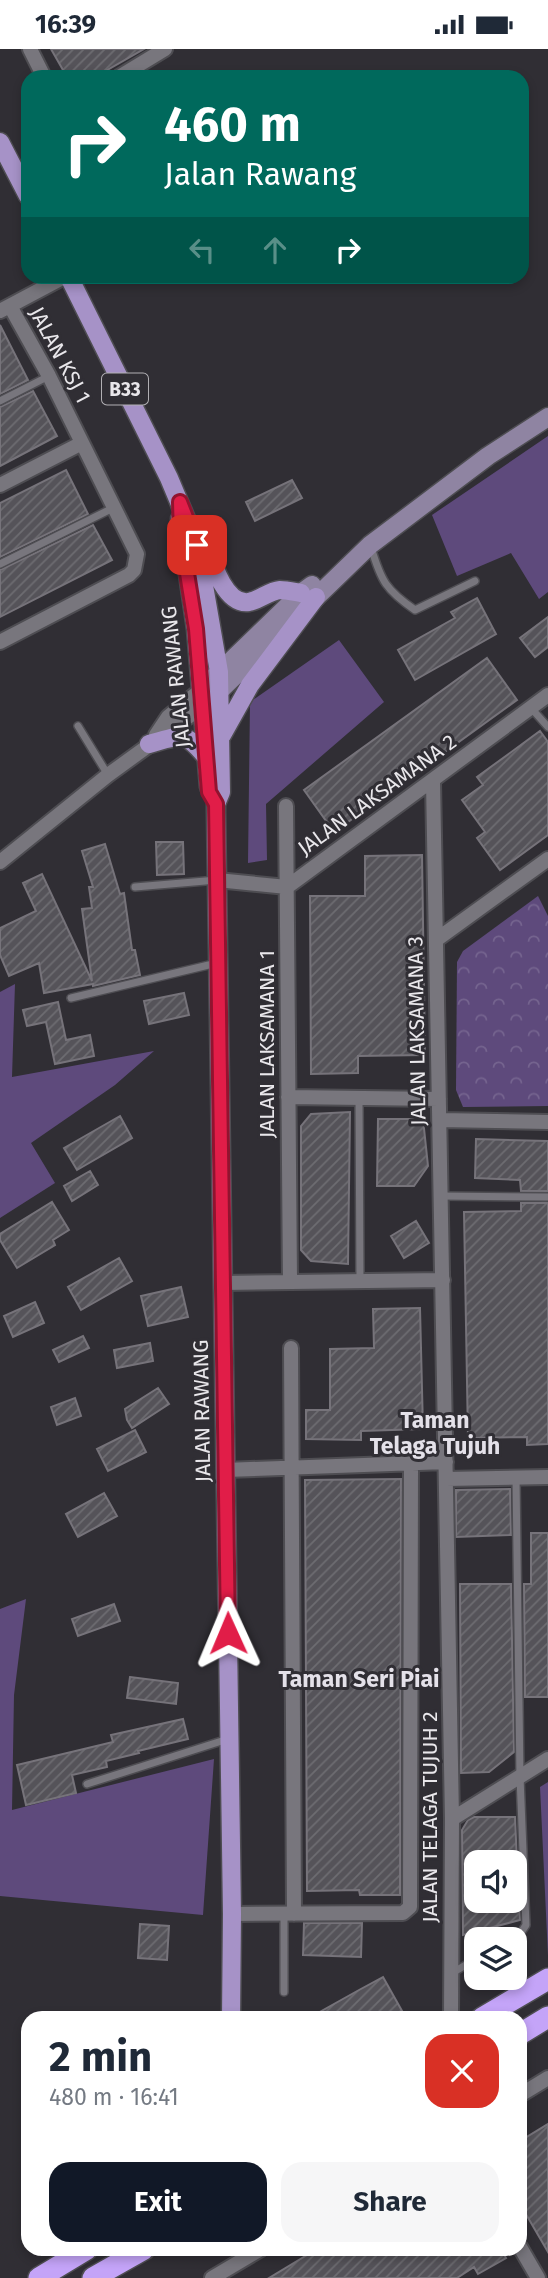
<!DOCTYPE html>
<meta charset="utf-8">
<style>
:root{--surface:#fff;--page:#f6f6f7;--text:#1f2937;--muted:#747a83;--accent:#111827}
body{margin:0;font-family:"Fira Sans",sans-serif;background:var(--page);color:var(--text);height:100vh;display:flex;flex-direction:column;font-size:26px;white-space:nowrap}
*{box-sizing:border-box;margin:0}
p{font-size:23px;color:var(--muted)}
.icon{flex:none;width:38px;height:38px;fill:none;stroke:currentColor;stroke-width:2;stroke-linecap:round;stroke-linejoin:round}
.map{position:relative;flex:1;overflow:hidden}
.panel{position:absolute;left:21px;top:1962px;width:506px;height:245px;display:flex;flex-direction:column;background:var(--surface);border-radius:21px;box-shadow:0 4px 10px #0003}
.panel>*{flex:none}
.banner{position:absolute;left:21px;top:21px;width:508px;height:214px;border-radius:21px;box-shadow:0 4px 10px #0003;background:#00695c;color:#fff;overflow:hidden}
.fabs{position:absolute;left:464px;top:1801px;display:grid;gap:14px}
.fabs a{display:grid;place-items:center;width:63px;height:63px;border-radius:14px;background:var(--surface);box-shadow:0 4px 10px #0003;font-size:35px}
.pin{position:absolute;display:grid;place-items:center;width:60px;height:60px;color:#fff;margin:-30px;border-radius:14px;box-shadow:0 4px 10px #0006}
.me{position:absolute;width:77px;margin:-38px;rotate:359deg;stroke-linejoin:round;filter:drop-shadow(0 0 5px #0008)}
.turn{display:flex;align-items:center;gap:24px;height:147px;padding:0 28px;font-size:32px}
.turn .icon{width:91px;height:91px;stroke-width:2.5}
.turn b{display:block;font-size:49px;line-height:60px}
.lanes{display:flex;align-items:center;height:66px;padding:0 28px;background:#0003;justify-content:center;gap:35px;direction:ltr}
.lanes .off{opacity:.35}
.round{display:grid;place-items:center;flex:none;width:74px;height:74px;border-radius:21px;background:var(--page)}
.overview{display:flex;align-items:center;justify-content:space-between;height:119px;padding:0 28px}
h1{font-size:42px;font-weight:700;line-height:52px}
.primary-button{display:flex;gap:14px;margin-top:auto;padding:14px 28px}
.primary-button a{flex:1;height:80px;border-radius:21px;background:var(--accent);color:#fff;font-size:28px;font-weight:700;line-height:80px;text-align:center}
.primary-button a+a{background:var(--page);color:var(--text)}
.status{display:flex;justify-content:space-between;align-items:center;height:49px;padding:0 35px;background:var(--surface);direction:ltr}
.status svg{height:19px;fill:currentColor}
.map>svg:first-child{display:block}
</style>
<div class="status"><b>16:39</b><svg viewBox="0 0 49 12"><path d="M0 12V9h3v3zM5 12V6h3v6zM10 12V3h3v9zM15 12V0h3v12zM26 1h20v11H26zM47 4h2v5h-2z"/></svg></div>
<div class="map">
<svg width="548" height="2229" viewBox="0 0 548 2229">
<defs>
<pattern id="park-crowns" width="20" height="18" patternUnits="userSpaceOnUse" patternTransform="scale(1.75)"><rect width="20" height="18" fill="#5e4a7c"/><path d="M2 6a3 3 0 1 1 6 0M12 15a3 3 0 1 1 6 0" fill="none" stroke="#75648f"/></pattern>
<pattern id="building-hatch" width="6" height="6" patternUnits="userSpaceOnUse" patternTransform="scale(1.75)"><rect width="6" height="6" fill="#555359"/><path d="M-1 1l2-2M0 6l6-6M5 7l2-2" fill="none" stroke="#6d6c71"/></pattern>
</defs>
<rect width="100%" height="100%" fill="#302e34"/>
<path fill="#5e4a7c" d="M548 387V543L539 550 511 504 457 527 432 466Z
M339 591 384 653 266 755 267 811 248 814 250 653Z
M15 935 12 1028 154 1002 115 1036 31 1094 55 1134 0 1169V943Z
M26 1550 14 1646 12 1761 214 1710 203 1866 0 1847V1560Z
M548 1733V1907L540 1738Z"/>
<path fill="url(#park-crowns)" d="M538 847 548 867V1057L463 1058 456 1041 457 913 463 902Z"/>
<path fill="url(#building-hatch)" stroke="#76737a" stroke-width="2" d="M51 0H144L95 28H67Z
M0 276 28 331 0 345Z
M33 342 57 387 0 417V358Z
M66 421 88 465 0 508V454Z
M292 431 302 449 255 472 246 453Z
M93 476 112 511 0 568V521Z
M477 549 496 585 415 631 398 601 455 569 451 563Z
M548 568V598L535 608 520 589Z
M487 609 517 651 334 783 304 741Z
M540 682 548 693V786L500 821 477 789 485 783 462 751 483 736 477 728Z
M156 793H183L184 825 157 826Z
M105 795 120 845 124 844 132 901H135L140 926 93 937V935L44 944 39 914 9 927 0 906V879L36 862 23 834 42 825 92 932 82 860 92 859 89 838H93L82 802Z
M422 806 425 1006 358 1007V1024L311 1025 310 847H365V807Z
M184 944 189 966 149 975 144 952Z
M58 953 66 991 90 986 94 1007 55 1015 46 973 27 977 23 961Z
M350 1063 348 1215 311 1212 301 1201V1077L311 1065Z
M120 1067 132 1089 77 1121 64 1099Z
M378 1070H423L428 1117 414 1137H377Z
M476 1090 548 1092V1142H521L520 1131 475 1129Z
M90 1122 98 1136 72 1152 64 1137Z
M52 1153 69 1181 53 1191 55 1196 17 1219 0 1191V1185Z
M521 1154H548V1395L527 1396V1388L468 1389 464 1163 521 1162Z
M416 1172 429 1194 404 1209 391 1187Z
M119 1209 132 1232 81 1261 68 1238Z
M181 1238 188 1268 148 1277 141 1247Z
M35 1253 44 1274 13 1288 4 1267Z
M420 1259 423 1380 361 1382V1391L306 1390V1361H330V1300L374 1299 373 1260Z
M83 1287 89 1299 59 1313 53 1301Z
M150 1294 153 1312 117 1319 114 1301Z
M158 1339 169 1355 132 1379 127 1371 125 1360Z
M75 1349 81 1367 57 1376 51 1358Z
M135 1381 146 1403 108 1422 97 1400Z
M401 1430 400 1846H360L359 1841 307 1842 305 1431Z
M510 1440 511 1486 456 1488V1441Z
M104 1444 117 1467 78 1488 66 1465Z
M531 1484H548V1648H525L524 1535H531Z
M460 1535H511L514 1703 489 1723 461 1724Z
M114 1555 120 1572 78 1587 72 1570Z
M130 1628 178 1634 176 1655 127 1649Z
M183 1670 188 1690 138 1702 139 1704 106 1712 107 1718 72 1726 76 1744 26 1756 17 1716 113 1693 111 1686Z
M474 1768H515L517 1813H476V1852H519L520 1871 463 1886 462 1781 468 1771Z
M304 1874H362L361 1908 303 1906Z
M140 1875 169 1877 167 1911 138 1909Z
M383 1928 406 1969H309L359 1941Z
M548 2075V2203L520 2155V2092Z
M317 2200H501L506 2209 478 2225 474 2218 457 2229H269Z"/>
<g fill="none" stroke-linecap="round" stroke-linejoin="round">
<defs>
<path id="lane" d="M0 352 49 327
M371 498C381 532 386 541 415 561L475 532
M0 515 115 458
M531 659 548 678
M78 677 108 726
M135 838 217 831
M71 949 217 914
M359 1049 360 1232
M441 1147 548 1148
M87 1735 228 1690
M284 1865V1943
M511 1890 520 1885 526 1876 520 1728 516 1429
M452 1924 476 1910"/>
<path id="street" d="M30 0 44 28
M119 28 165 0
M0 262 64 228
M0 436 82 394
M0 593 129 526 134 521 137 505 49 327 10 257
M156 686 168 668 202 640
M433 732 452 1770 451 1969
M286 757 290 1233
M0 813 108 726 203 657
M217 831 287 838 548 646
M436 891 548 810
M288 1048 439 1050
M440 1071 548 1073
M223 1234 443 1231
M291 1299 294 1865
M225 1421 446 1413
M446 1430 548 1428
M452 1770 548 1710
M232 1865 403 1864 410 1858 411 1414
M520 2046 548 2029
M520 2198 538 2229
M212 2229 261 2200"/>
<path id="secondary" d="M202 640 301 544 312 536
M211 650 370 496 488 407 548 368"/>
<path id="primary" d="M0 93 28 147
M69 228 169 429 197 496 219 623 221 743 216 755V763L232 1865 231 1969
M180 470 196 580 209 738
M203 487C210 506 223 557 249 553 260 551 269 542 280 541 286 541 295 543 301 544
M222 686 250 636 316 548
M149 695C182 686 184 681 207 709"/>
<path id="highway" d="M482 1969 548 1930
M520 1985 548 1968
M39 2229 87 2200
M93 2229 144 2200"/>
</defs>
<use href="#lane" stroke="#4e4d52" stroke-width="10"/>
<use href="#street" stroke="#4e4d52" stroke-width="18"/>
<use href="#secondary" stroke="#4e4d52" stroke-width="21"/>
<use href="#primary" stroke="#4e4d52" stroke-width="21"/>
<use href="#highway" stroke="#4e4d52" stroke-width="24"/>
<use href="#lane" stroke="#78767d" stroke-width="7"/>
<use href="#street" stroke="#78767d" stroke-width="14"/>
<use href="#secondary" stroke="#8f84a2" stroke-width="18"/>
<use href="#primary" stroke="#a692c7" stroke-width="18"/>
<use href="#highway" stroke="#c4a4f8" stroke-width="21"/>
</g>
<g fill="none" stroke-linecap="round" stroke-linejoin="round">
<defs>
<path id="route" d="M197 496 180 453 181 487 196 580 209 743 216 755 228 1584"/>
</defs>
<use href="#route" stroke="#92132f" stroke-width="18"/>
<use href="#route" stroke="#e11d48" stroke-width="12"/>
</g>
<g text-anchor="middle" stroke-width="6" stroke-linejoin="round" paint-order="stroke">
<rect fill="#302e34" stroke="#b2b0b4" stroke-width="2" x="102" y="324.5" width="46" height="31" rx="5"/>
<g font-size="19" font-weight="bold" fill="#e9e7eb">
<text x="125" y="347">B33</text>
</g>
<g font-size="21" fill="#e9e7eb" stroke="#302e34">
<text transform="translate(60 306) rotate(62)" y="7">JALAN KSJ 1</text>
<text transform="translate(176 628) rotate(-96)" y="7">JALAN RAWANG</text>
<text transform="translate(377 746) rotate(-36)" y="7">JALAN LAKSAMANA 2</text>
<text transform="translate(417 982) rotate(-91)" y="7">JALAN LAKSAMANA 3</text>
<text transform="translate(267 995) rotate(-90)" y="7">JALAN LAKSAMANA 1</text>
<text transform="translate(202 1362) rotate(-91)" y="7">JALAN RAWANG</text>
<text transform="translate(430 1768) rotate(-90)" y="7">JALAN TELAGA TUJUH 2</text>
</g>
<g font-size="23" font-weight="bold" fill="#e4e1e9" stroke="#302e34">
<text x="435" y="1379">Taman<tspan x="435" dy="26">Telaga Tujuh</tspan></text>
<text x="359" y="1638">Taman Seri Piai</text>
</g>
</g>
</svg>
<div class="fabs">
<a><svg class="icon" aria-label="sound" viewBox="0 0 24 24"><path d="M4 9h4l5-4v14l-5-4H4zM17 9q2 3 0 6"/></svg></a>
<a><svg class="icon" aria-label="layers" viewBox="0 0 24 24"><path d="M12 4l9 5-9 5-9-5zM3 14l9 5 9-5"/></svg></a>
</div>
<div class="pin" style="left:197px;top:496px;background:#d93025"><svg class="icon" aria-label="arrive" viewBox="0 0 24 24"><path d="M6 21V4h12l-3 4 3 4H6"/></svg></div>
<svg class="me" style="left:228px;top:1584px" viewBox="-20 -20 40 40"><path d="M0-17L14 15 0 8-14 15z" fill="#e11d48" stroke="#fff" stroke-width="4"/></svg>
<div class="banner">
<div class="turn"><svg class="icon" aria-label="right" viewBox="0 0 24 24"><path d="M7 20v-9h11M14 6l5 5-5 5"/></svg><div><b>460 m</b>Jalan Rawang</div></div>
<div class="lanes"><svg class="icon off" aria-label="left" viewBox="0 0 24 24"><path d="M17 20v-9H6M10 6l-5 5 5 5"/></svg><svg class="icon off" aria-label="ahead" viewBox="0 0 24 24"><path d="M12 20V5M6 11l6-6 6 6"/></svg><svg class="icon" aria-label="right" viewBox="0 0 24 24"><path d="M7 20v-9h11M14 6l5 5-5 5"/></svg></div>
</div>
<section class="panel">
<div class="overview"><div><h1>2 min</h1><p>480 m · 16:41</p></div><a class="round" style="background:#d93025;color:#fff"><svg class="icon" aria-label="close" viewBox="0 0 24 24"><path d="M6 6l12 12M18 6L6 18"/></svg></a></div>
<div class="primary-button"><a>Exit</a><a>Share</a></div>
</section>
</div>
